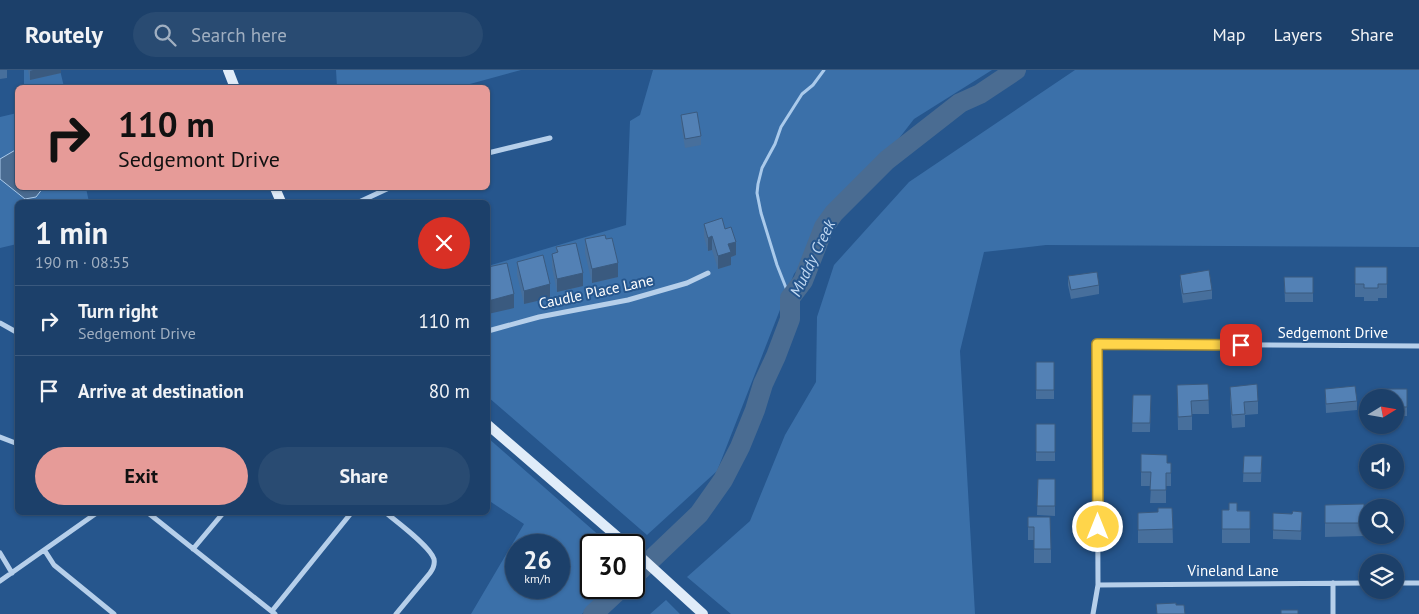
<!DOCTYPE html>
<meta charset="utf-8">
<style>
:root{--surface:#1c406a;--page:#294b72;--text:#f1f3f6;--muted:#a0afc1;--line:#3a597e;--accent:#e69b98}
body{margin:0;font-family:"PT Sans",sans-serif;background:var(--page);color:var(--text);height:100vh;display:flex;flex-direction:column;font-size:19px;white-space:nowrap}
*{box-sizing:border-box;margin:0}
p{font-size:16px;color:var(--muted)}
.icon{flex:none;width:28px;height:28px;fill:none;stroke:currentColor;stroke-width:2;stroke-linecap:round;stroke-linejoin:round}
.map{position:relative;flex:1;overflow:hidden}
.sheet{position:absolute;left:15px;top:130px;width:475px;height:315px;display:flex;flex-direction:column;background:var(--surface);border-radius:8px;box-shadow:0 1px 4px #0004,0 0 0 1px var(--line)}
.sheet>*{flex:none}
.top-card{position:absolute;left:15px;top:15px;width:475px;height:105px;border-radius:8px;box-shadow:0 1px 4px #0004,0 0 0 1px var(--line);background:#e69b98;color:#111;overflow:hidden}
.needle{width:32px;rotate:79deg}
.controls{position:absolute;left:1359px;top:319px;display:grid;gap:10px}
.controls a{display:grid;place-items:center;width:45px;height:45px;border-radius:50%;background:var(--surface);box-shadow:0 1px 4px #0004,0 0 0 1px var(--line);font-size:25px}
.speed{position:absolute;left:505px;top:464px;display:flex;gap:10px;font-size:25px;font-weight:700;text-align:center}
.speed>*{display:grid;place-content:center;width:65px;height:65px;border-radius:50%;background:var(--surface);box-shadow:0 1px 4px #0004,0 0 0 1px var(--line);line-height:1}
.speed small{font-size:12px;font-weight:400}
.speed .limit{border:2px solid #111;border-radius:8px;background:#fff;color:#111}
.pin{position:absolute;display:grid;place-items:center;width:42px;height:42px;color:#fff;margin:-21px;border-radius:10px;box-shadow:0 2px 8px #0006}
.me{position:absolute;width:55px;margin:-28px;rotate:0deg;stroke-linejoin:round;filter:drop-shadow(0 0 4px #0008)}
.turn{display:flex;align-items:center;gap:18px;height:105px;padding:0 20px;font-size:22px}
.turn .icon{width:65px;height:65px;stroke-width:2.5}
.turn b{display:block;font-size:35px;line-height:42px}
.round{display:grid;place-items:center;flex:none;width:52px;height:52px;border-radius:26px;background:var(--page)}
.overview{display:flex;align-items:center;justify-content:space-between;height:85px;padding:0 20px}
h1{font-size:30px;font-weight:800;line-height:38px}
.cta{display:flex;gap:10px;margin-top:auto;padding:10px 20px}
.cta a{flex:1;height:58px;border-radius:30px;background:var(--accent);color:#111;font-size:20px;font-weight:800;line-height:58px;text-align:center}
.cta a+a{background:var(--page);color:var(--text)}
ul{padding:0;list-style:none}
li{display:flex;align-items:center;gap:15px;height:70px;padding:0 20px;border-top:1px solid var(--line)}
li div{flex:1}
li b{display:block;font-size:19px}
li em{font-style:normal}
header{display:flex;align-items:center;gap:30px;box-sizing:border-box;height:70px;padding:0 25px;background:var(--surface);border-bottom:1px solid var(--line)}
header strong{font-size:24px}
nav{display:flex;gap:28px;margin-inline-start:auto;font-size:18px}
.search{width:350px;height:45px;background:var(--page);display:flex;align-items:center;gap:12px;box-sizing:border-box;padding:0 18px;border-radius:28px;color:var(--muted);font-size:19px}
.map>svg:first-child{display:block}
</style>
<header>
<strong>Routely</strong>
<div class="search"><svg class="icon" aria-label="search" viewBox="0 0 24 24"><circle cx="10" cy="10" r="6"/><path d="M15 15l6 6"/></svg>Search here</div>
<nav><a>Map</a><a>Layers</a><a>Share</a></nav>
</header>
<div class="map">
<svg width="1419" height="544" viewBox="0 0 1419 544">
<rect width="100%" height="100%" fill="#26568d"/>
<path fill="#3b70a9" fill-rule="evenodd" d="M24 0H60L64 17 24 18Z
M336 0H521L459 17H337Z
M653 0H992L914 49 794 204 717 401 647 465 488 327V196L626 155 630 51 640 45Z
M1075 0H1419V177L1046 175 984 182 960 281 975 544H731L687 507 750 451 785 365 816 312 817 247 834 195 909 112Z
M17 43 18 118H86L89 132H18L17 174 0 178V47Z
M488 368 610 475H591V518H608L582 544H471L524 454 488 430ZM516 475H559V518H516Z
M666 530 680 544H650Z"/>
<path fill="#4a6c92" stroke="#aacaeb" d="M17 79 18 118H43L36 127 25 129 0 109V89Z"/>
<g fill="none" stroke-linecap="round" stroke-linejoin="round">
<path stroke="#aacaeb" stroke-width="3" d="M790 228 777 195 761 143 757 123 758 114 762 98 775 74 781 57 802 24 813 15 824 0"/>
<path stroke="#4a6c92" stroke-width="20" d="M634 506 699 444 723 410 740 377 755 340 763 314 776 286 790 249V228L803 211 824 157 834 143 887 90 960 33 980 24 1016 0
M593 544 621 518"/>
<path stroke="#b6cfea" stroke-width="5" d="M488 83 550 68
M359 132 389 118
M0 253 18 263
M488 261 539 247 628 230 687 213 708 203
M0 367 18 374
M147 442 275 544
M385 442C397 452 430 476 434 489 435 494 433 499 430 503L396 544
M193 479 224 442
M45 481 54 495 114 544
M0 483 12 503
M0 511 98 442
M1333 513V544
M1395 513H1419
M1098 515 1368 513
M272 541 352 442
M1093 544 1098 515 1097 274 1419 276"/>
<path stroke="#e0ecf9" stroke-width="10" d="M228 0 235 18
M275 118 281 132
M488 355 627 475
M634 481 703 544"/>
</g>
<path fill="#476f9c" d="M0 0H7V8L0 9Z
M28 0H61V3L30 10Z
M681 45 701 66V75L685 78 681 54Z
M704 154 725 159 736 185 731 187V195L718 199 712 180 708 181 704 167Z
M585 169 618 207 592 213 585 183Z
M556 177 583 216 557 222 552 197V184L556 183Z
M517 192 550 228 524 234 517 205Z
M1355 197H1387V228H1378V231H1364V227H1355Z
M1180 205 1212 220V229L1183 233 1180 214Z
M1068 206 1099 215V224L1071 229 1068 215Z
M1284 207H1313V232H1285Z
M1036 292H1054V329H1036Z
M1208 314 1209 344H1192V360H1178L1177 315Z
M1230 317 1258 331V344L1245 345V357L1232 358 1230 330Z
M1325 319 1357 331V340L1326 343Z
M1407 319V346H1395V328Z
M1133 325H1151L1150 362H1132Z
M1036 354H1055V391H1036Z
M1141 384 1167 393H1171V416H1166V433H1150L1151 416H1141Z
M1244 386H1262L1261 412H1243Z
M1038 409H1055V446L1037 445Z
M1364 434V466L1325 467V435Z
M1172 438 1173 473H1138V443L1158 442Z
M1222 440 1250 441V473H1222Z
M1302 442 1301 470 1273 469V443L1292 444Z
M1028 447 1051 479V493H1034V470H1028Z"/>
<path fill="#3a5a7f" d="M33 0H61V3L30 10V1Z
M712 166V180L708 181V168Z
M736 172V185L731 187V195L718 199V186L728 174Z
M618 193V207L592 213V199Z
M583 203V216L557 222V209Z
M550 214V228L524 234V221Z
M514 224V238L488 244V231Z"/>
<path fill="#5381b5" stroke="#3a5a7f" d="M697 42 701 66 685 69 681 45Z
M722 148 725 159 731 157 736 172 728 174 731 182 718 186 712 166 708 168 704 154Z
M605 165 606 169 612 168 618 193 592 199 585 169Z
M576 173 583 203 557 209 552 184 558 182 556 177Z
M543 185 550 214 524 221 517 192Z
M507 193 514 224 488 231V197Z
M1355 197H1387V214H1378V218H1364V214H1355Z
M1209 200 1212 220 1183 224 1180 205Z
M1097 202 1099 215 1071 220 1068 206Z
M1284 207H1313V223H1285Z
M1036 292H1054V320H1036Z
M1208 314 1209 330 1191 331 1192 346 1178 347 1177 315Z
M1257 314 1258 331 1244 332 1245 344 1232 345 1230 317Z
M1355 316 1357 331 1326 334 1325 319Z
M1380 319H1407V337H1395V328H1380Z
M1133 325H1151L1150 353H1132Z
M1036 354H1055V382H1036Z
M1141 384 1167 385V393H1171V403H1166V420H1150L1151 402H1141Z
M1244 386H1262L1261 403H1243Z
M1038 409H1055V436H1037Z
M1229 433H1237V441H1250V459H1222V440H1229Z
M1364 434V453H1325V435Z
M1158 438H1172L1173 459 1138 460V443L1158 442Z
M1293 441 1302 442 1301 461 1273 460V443L1292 444Z
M1028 447H1050L1051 479H1034V457H1028Z
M1176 533V535H1184L1185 544H1157L1156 534Z
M1281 540H1298V544H1281Z"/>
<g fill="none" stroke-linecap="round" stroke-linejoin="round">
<defs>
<path id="route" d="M1098 457 1097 274 1241 275"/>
</defs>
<use href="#route" stroke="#a68a30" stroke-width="12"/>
<use href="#route" stroke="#ffd54a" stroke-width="9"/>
</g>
<g text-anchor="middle" stroke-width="4" stroke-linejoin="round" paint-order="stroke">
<g font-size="15" fill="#fff" stroke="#26568d">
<text transform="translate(596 222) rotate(-12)" y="5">Caudle Place Lane</text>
<text x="1333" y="268">Sedgemont Drive</text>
<text x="1233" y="506">Vineland Lane</text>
</g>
<g font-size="16" font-style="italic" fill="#c2d9f2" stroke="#26568d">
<text transform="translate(812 188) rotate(-64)" y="6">Muddy Creek</text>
</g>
</g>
</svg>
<div class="controls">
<a><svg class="needle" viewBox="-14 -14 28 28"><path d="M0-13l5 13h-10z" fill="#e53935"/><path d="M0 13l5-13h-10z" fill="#a0afc1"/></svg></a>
<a><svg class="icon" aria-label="sound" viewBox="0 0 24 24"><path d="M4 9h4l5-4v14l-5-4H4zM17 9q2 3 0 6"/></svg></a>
<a><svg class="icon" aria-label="search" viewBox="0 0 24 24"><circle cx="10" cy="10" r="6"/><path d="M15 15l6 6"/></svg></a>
<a><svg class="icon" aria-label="layers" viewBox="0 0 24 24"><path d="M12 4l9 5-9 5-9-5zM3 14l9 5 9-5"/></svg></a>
</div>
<div class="speed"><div>26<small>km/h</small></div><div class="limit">30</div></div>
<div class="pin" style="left:1241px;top:275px;background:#d93025"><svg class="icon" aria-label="arrive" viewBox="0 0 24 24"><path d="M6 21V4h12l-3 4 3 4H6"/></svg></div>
<svg class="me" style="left:1098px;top:457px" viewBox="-20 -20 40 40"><circle r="17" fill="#ffd54a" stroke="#fff" stroke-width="3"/><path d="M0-11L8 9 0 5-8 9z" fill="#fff"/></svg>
<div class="top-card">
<div class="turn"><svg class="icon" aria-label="right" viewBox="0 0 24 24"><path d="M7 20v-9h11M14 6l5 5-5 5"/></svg><div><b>110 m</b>Sedgemont Drive</div></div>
</div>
<section class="sheet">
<div class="overview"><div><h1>1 min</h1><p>190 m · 08:55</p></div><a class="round" style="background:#d93025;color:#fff"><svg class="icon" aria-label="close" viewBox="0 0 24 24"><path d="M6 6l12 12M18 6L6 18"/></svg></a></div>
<ul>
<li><svg class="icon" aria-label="right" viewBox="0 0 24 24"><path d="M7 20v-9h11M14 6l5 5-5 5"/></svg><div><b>Turn right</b><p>Sedgemont Drive</p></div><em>110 m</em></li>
<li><svg class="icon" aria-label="arrive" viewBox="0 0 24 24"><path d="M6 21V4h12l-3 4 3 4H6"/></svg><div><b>Arrive at destination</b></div><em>80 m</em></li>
</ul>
<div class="cta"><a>Exit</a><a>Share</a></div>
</section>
</div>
